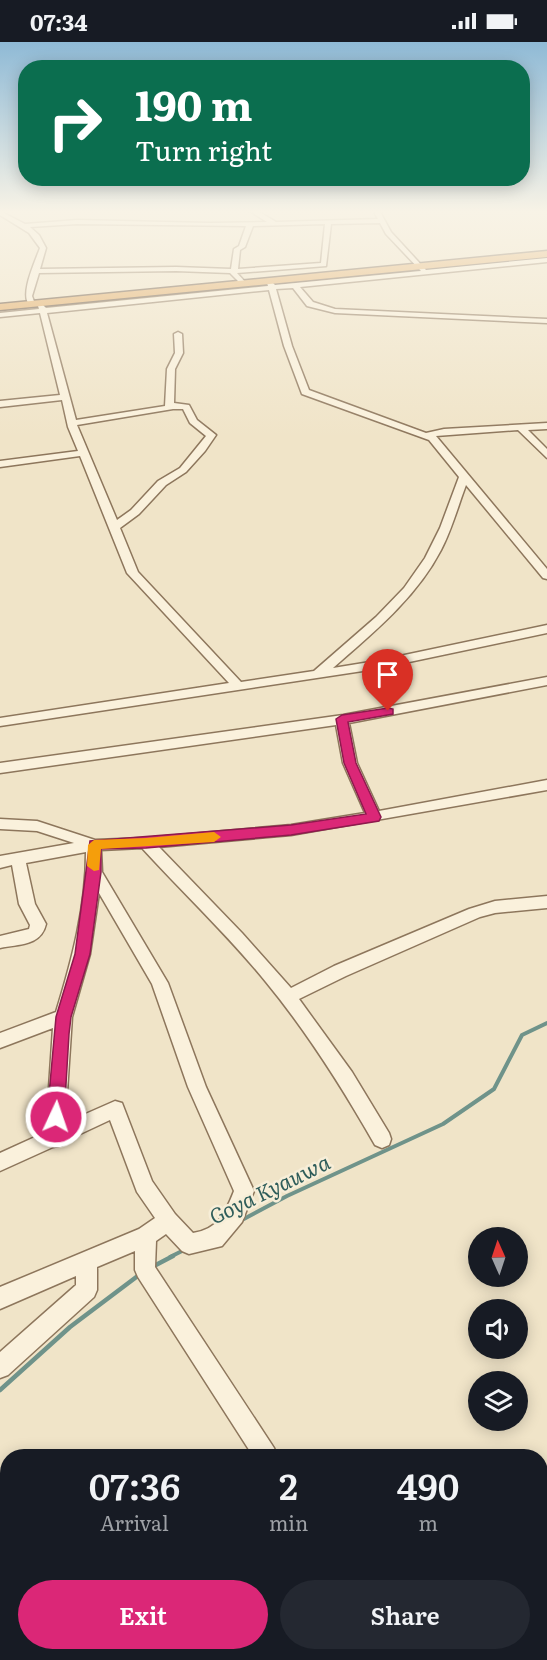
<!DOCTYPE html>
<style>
:root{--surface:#171b24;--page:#242831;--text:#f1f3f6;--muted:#9ea1a6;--accent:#db2777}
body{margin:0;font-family:Literata,serif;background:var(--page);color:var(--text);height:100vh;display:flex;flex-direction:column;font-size:22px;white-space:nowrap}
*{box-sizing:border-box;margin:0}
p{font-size:20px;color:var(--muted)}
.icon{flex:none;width:33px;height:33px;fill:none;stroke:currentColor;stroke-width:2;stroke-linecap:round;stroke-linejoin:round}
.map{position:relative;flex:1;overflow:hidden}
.drawer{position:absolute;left:0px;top:1407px;width:548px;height:212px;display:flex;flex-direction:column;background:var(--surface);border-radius:24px 24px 0 0;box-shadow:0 3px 15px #0003}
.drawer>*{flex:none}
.top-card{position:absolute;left:18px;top:18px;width:512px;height:126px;border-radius:24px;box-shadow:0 3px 15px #0003;background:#0b6e4f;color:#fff;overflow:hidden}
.needle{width:39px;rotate:357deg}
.tools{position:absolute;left:468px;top:1185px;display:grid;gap:12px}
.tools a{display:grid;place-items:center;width:60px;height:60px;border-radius:50%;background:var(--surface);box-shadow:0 3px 15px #0003;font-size:30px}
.pin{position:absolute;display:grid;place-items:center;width:51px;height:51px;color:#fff;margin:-62px -26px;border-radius:50% 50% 50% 0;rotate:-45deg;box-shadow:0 0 6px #0007}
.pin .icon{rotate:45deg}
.me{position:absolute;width:66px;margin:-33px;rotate:3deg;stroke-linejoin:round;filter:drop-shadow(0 0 4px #0008)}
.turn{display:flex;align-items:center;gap:21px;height:126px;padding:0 18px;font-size:27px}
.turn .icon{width:78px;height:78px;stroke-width:2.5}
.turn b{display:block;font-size:42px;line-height:51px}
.eta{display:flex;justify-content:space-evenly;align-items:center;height:102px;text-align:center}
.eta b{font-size:36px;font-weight:600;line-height:42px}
.cta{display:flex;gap:12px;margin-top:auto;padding:12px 18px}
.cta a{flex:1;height:69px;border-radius:36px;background:var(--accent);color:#fff;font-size:24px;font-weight:600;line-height:69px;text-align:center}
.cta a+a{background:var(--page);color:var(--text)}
.status{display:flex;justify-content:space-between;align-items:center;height:42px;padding:0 30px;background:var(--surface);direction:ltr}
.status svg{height:16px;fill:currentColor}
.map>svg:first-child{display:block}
</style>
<div class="status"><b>07:34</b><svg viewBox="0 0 49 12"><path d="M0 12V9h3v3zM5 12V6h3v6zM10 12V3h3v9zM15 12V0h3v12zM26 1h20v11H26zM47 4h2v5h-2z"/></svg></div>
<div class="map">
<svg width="547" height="1618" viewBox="0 0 547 1618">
<rect width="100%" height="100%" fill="#f0e4c8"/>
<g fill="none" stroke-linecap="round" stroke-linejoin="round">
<path stroke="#6f938a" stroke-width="4" d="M240 1179 287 1154 443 1082 494 1047 522 993 547 981
M170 1215 184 1208"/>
<path stroke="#6f938a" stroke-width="4.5" d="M152 1225 173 1214
M0 1348 70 1285 139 1233"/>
<defs>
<path id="minor" d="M248 168H256L276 180 378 177 373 168H379L391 190 426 228 547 216V220L300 245 313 260 335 267 547 277V281L335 271 307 264 293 246 276 247 292 304 309 348 426 391 444 387 547 381V387L528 388 547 407V416L518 388 436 394 547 527V537L543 536 466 443C458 464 452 487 441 508 416 556 373 591 333 626L376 619 547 583V591L376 627 0 684V676L229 641 127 531 80 414 0 425V419L78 409 68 385 62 358 0 365V359L60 353 40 271 0 275V271L39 267 38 264 42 262 46 266 268 244 267 241 271 239 275 243 421 229 386 192 380 181 331 182 326 224 237 231 247 242 243 244 230 231 176 229 39 231 32 254 35 262 31 264C18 256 35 220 40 206L29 191 0 173V169L25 182 77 178 210 181 267 180ZM77 182 246 184 239 204 234 207 231 227 176 225 40 227 46 206 39 193 30 185ZM325 182 321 221 238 227 240 208 245 205 253 184ZM269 248 284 304 302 352 429 398 459 435 440 486 425 516 404 546 376 575 314 629 241 640 138 530 120 486 139 472 166 443 186 430 205 409 216 393 197 378 189 363 174 361 175 327 183 311 182 292 178 290 174 292 175 311 167 327 165 364 76 378 47 271ZM173 367H183L190 381 206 394 180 426 158 439 131 468 117 478 77 383Z
M547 635V643L349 681 357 721 379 769 547 738V748L291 793 159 805 242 891 291 946 334 924 469 867 495 859 547 854V866L495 871 480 875 346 934 299 957 352 1030 389 1091 391 1097 389 1103 382 1106 375 1103C343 1047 308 991 266 940 228 893 183 851 142 806L101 808 102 830 168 941 206 1045 254 1149 242 1180 222 1204 189 1212 182 1209 166 1192 156 1199 155 1225 274 1406 277 1414H253L138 1235 135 1228V1209L97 1225V1248L94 1255 8 1333 0 1336V1310L76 1243V1234L0 1267V1245L139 1187 155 1176 137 1150 110 1078 63 1100 62 1103 53 1105 0 1129V1111L46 1090 53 986 0 1006V991L56 970C72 918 86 865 86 810L26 821 35 862 46 882C41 904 19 902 0 906V894L29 887 30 883 19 862 12 823 0 826V814L74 801 37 789 0 787V777L37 779 95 798 146 796 291 783 365 771 343 721 336 683 0 731V721L343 673ZM99 851 152 942 188 1045 234 1149C225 1172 218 1187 193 1191L175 1172 152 1139 122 1061 115 1059 65 1081 72 975 90 912Z
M380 1611H408L411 1618H383Z"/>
<path id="highway" d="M547 209V215L0 268V262Z"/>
</defs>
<use href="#minor" stroke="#8d765c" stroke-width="3"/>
<use href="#highway" stroke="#5b4430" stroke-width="3"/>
<use href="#minor" fill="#faf1dc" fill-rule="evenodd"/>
<use href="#highway" fill="#e0a458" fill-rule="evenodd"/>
</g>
<linearGradient id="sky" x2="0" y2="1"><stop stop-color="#8fbad6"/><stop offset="0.43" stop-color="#f8f3e6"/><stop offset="1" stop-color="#f8f3e6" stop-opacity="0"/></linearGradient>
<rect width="547" height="395" fill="url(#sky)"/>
<path fill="#db2777" stroke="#8e194d" stroke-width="1.5" d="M388 666 393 667V672L348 680 356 721 381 775 379 779 291 793 146 806 101 807V830L90 912 71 975 69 992 64 1075 62 1080 56 1082 50 1080 47 1075 56 975 75 912 90 799 291 783 366 772 344 721 336 677 342 673Z"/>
<path fill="#f59e0b" d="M214 790 221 795 214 800 101 807 99 828 94 829 87 824 88 803 94 798 146 796Z"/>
<g text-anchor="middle" stroke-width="5" stroke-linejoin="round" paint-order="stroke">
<g font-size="21" font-style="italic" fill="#2f5d5a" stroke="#f7eed8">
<text transform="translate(270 1148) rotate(-26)" y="7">Goya Kyauwa</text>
</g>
</g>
</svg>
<div class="tools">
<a><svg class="needle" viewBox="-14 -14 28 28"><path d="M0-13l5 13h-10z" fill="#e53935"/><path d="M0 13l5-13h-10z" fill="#9ea1a6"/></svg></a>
<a><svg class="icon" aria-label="sound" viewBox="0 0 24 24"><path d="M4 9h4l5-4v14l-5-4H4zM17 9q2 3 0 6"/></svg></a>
<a><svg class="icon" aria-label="layers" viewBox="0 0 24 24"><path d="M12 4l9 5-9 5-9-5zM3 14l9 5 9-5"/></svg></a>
</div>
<div class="pin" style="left:388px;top:669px;background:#d93025"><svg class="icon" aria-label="arrive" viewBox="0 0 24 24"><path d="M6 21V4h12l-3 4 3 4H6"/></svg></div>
<svg class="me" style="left:56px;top:1075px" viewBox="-20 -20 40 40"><circle r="17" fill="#db2777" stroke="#fff" stroke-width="3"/><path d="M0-11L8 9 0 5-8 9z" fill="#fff"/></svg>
<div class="top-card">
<div class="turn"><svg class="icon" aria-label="right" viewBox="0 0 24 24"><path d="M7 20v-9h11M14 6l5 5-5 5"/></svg><div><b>190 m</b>Turn right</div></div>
</div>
<section class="drawer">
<div class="eta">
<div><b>07:36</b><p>Arrival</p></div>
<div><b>2</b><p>min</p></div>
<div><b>490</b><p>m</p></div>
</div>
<div class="cta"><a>Exit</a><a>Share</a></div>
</section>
</div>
